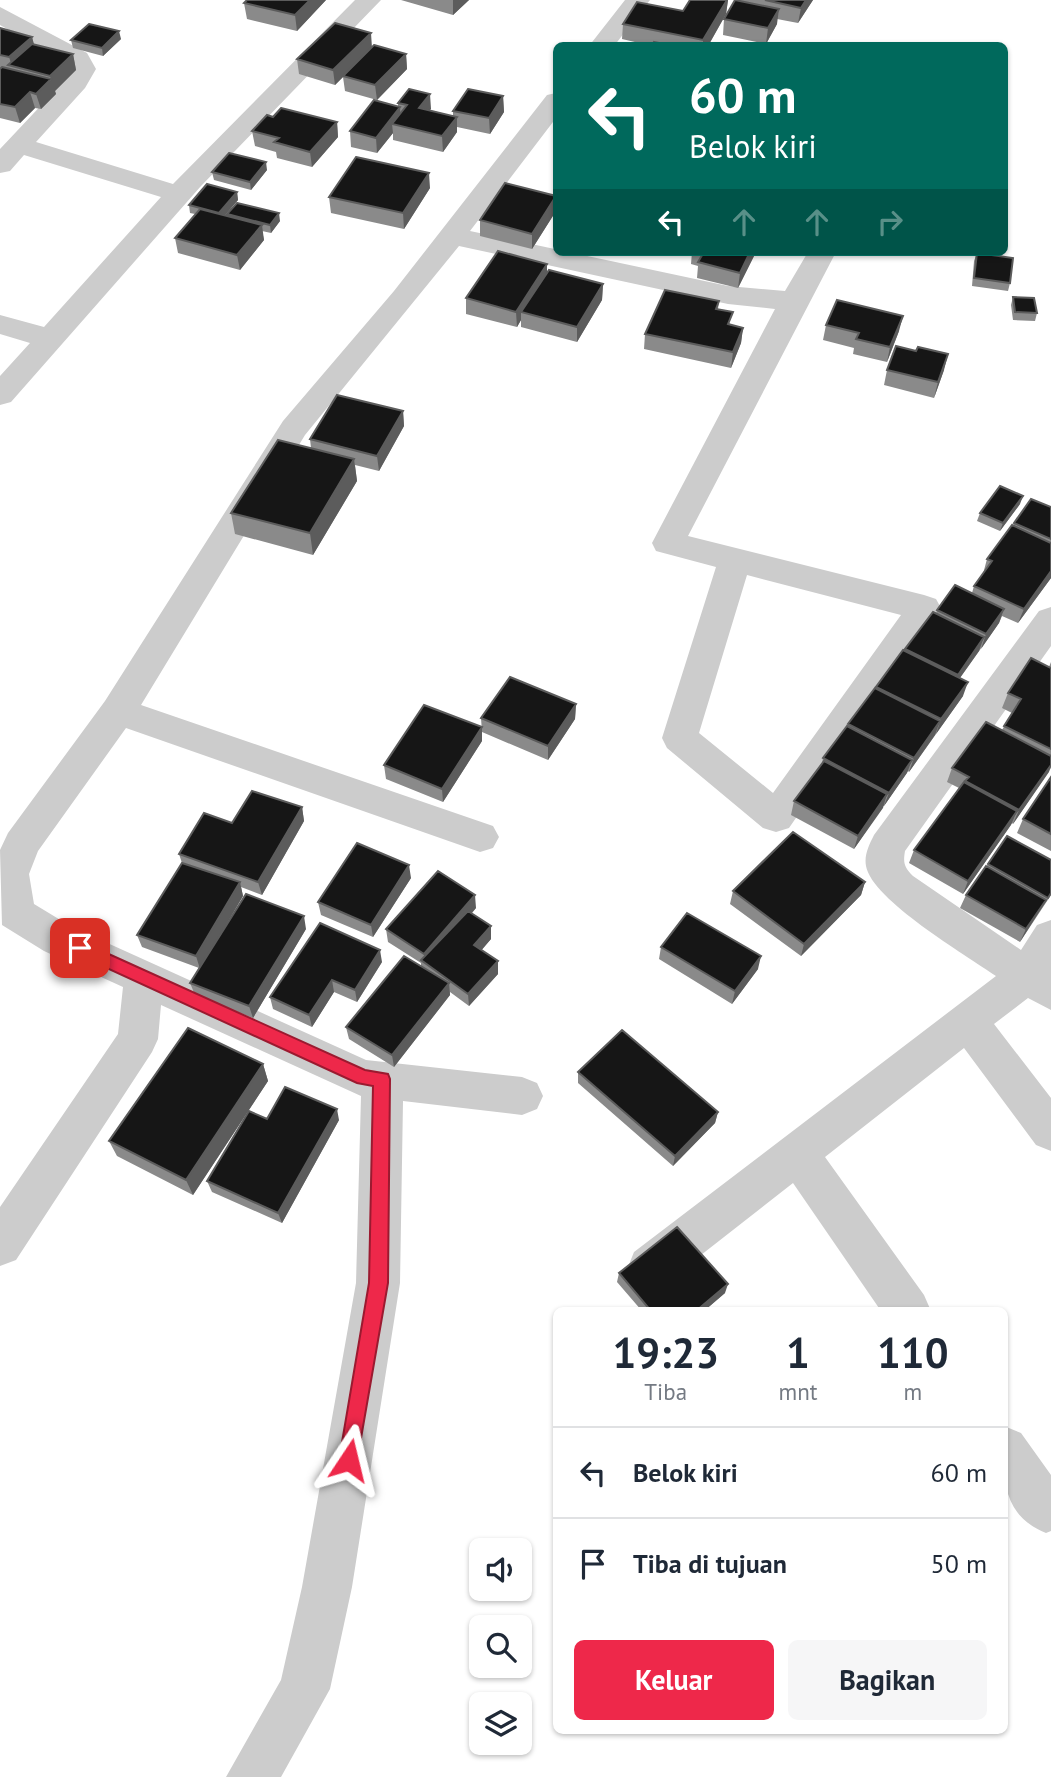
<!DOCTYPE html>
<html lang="id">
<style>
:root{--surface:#fff;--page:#f6f6f7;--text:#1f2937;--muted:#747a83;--line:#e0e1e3;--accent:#ee284a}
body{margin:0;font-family:"PT Sans",sans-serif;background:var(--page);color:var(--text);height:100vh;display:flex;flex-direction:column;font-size:26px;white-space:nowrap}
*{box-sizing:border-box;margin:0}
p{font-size:23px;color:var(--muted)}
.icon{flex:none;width:38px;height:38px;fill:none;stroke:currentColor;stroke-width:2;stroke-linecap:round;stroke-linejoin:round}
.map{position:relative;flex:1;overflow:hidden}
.details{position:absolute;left:553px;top:1307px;width:455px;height:427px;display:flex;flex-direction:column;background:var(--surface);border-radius:10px;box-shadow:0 2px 5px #0004}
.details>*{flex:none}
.hud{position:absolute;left:553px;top:42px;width:455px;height:214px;border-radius:10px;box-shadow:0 2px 5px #0004;background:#00695c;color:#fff;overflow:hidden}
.fabs{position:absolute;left:469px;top:1538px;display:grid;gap:14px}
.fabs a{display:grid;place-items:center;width:63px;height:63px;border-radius:10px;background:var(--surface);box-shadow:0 2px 5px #0004;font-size:35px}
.pin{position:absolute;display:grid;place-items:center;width:60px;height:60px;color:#fff;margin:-30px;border-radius:14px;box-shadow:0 4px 10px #0006}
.me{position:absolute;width:77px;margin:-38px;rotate:10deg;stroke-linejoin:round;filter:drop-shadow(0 0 5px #0008)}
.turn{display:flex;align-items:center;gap:24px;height:147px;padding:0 21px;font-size:32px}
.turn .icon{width:91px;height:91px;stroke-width:2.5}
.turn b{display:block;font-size:49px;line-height:60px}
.lanes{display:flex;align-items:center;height:66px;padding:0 21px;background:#0003;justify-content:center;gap:35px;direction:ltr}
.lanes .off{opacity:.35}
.eta{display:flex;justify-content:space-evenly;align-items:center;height:119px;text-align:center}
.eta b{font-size:42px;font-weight:700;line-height:49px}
.action{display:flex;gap:14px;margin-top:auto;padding:14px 21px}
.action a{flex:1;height:80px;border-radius:10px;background:var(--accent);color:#fff;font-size:28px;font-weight:700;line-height:80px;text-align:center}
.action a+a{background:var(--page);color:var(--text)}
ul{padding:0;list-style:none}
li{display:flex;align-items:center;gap:21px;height:91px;padding:0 21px;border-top:2px solid var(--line)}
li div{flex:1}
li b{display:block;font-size:26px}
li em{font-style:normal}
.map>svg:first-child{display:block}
</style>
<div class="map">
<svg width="1051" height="1777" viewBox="0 0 1051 1777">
<rect width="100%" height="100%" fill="#fff"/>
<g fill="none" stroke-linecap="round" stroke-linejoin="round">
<path fill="#ccc" fill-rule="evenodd" d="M355 0H381L201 186 11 402 0 405V376L30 343 0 334V315L44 327 161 197 24 155 10 171 0 173V149L65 80 70 69 67 63 0 25V7L87 53 96 69 85 88 36 142 173 184Z
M625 0H650L614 46H589Z
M556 93V118L470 231 728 286 785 291 808 252H836L688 536 924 595 936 599 941 608 789 828 776 832 763 828 667 748 662 738 716 567 656 551 652 543 775 309 728 304 459 246 305 435 141 705 493 826 499 837 493 848 480 852 126 728 38 851 29 874 34 904 72 927 366 1060 522 1077 537 1083 543 1096 537 1109 522 1115 403 1101 400 1283 352 1587 330 1689 281 1777H226L281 1680 302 1587 356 1283 361 1096 161 1005 158 1039 152 1052 16 1260 0 1266V1207L118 1034 123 987 44 951 2 925 0 850 8 833 105 701 283 421 394 291 547 95ZM747 575 901 615 773 793 699 733Z
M1051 607V646L905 851C903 863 904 867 913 876L1021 950 1037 925 1051 920V1010L1028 998 994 1024 1051 1098V1151L1036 1145 964 1048 825 1157 924 1295 931 1311H881L793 1183 678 1273 697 1311H649L628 1267 634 1252 996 976C966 955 872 900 866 866 864 855 869 845 874 835L1039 611Z
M1004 1426 1021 1433 1051 1475V1531L1046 1533C997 1513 1004 1471 1004 1426Z"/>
</g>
<path fill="#8a8a8a" d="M326 0 297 31 247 19 244 3Z
M401 0H469L453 15Z
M690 0H728L726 14 708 46H652L622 39 623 24 683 11Z
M739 0H813L798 23 777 19V24L766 44 723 35 724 19Z
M0 28 32 37 34 45 73 54 76 70 55 91 56 94 41 109 35 108 20 123 0 118Z
M121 39 103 56 73 48 71 40Z
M372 47 406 54 407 69 377 100 345 91 343 77 335 85 299 74 297 59Z
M430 94V110L453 116V111L503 96 504 112 490 134 457 127V132L443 152 393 140V133L377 153 351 147 350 131 398 106V103Z
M273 117 337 122 338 137 312 167 277 158 276 152 255 146 252 131Z
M267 170 251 190 214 180 212 172Z
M430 188 404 229 331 213 329 197Z
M237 192 238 200 225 215 227 216V214L280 221 271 233 262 231 264 240 240 270 178 253 175 238 195 214 190 213 189 205Z
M556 211 532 249 480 236V220Z
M692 252H756L738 288 697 278 698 266 691 264Z
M977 253 1010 283 1008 291 972 286 974 261Z
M547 264V272L603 284 602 300 577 342 521 327V320L517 327 466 314V298Z
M1013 297 1037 313 1035 321 1013 320 1011 305Z
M719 301 718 309 731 325 743 328 741 343 731 368 644 349 645 334Z
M826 325 899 331 887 362 853 354 854 348 823 340Z
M887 370H944L934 398 884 385Z
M403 411 404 426 379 471 355 465 357 481 313 555 235 534 231 513 311 448 310 439Z
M1020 504 1000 531 977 521 980 513Z
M1051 507V578L1018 623 1002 616 999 623 960 678 963 696 909 772 908 771 884 806H883L854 849 791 815 794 801 822 763 823 758 876 687 905 649 936 614 937 610 972 593 974 586 983 574 987 559 1013 526 1014 523Z
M1051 662V768L1013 824 1012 823 963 894 909 863 914 850 959 788 947 782 952 768 1002 730 1012 713 1002 708 1008 693 1049 667Z
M576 704 575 719 548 760 482 732 481 718Z
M482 741 443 802 386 779 384 765Z
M1051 777V851L1017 833 1023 819Z
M302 807 304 821 262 895 241 887 243 896 216 942 306 929 253 1018 195 995 190 983 199 968 142 947 137 935 182 863 179 854 232 823Z
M1051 860V895L1020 942 960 908 966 895 988 864Z
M411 878 373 937 321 915 318 902Z
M865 882 861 895 801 956 730 904 733 891Z
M476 908 472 913 491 939 481 950 498 961V974L469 1006 450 992V995L394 1067 349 1039 346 1027 421 966V963L388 942 386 929Z
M661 947 758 969 732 1004 659 959Z
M382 962 357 1002 334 992 312 1027 273 1009 270 997Z
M263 1064 268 1081 193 1195 117 1156 109 1141Z
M578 1072 718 1112 715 1123 673 1166 578 1083Z
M267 1119 339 1120 282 1223 212 1192 207 1181Z
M619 1273 725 1293 704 1311H642L617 1282Z"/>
<path fill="#5c5c5c" d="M310 0H326L297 31 295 15Z
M453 0H469L453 15Z
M727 0H728L726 14 708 46H703V40Z
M806 0H813L798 23 801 8Z
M779 9 777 24 766 44 768 28Z
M119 31 121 39 103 56 102 48Z
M371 33 372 48 343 76V77L335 85 333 70Z
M32 37 36 52 12 66 9 57Z
M73 54 76 70 55 91 56 94 41 109 36 94 51 80 50 76Z
M406 54 407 69 377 100 375 85Z
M30 92 35 108 20 123 15 107Z
M430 94 431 109 420 123 419 108Z
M503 96 504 112 490 134 489 118Z
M400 107 401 122 392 124 393 133 377 153 376 138Z
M457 117V132L443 152 442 136Z
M337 122 338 137 312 167 310 152Z
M266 162 267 170 251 190 250 182Z
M429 173 430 188 404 229 403 213Z
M237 192 238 200 220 221 219 213Z
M556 196V211L532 249V234Z
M279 213 280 221 271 233 270 225Z
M262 225 264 240 240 270 237 255Z
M750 252H756L738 288 740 273Z
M547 264V280L521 312V320L517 327 516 312Z
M603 284 602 300 577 342V327Z
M903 316 899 331 887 362 890 347Z
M743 328 741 343 731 368 733 352Z
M948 354 944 370 934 398 938 382Z
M403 411 404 426 379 471 377 456Z
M354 459 357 481 313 555 310 533Z
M1023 496 1020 504 1000 531 1003 523Z
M1051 571V578L1018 623 1024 609Z
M1004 609 999 623 981 649 986 634Z
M984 637 979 651 952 689 958 675Z
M968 682 963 696 936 734 941 719Z
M576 704 575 719 548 760V746Z
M940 721 935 735 909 772 914 758Z
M482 727V741L443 802 442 789Z
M912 760 907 773 884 806 889 793Z
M1051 765 1049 772 1013 824 1019 810Z
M887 794 883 808 854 849 858 836Z
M302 807 304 821 262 895 258 882Z
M1017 811 1011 825 963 894 968 881Z
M409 865 411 878 373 937 371 925Z
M240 882 243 896 200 969 196 956Z
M865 882 861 895 801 956 804 944Z
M475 895 476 908 427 964 425 963 424 954Z
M1046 900 1039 912 1020 942 1026 929Z
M304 916 306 929 253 1018 249 1006Z
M491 926V939L475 958 474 945Z
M380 950 382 962 357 1002 355 990Z
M761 956 758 969 732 1004 735 991Z
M498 961V974L469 1006 468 994Z
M332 980 334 992 312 1027 309 1015Z
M449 983 450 995 394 1067 392 1055Z
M263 1064 268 1081 193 1195 186 1180Z
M337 1109 339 1120 282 1223 278 1213Z
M718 1112 715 1123 673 1166 675 1156Z
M728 1284 725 1293 704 1311H696Z"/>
<path fill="#161616" stroke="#5c5c5c" stroke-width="2" d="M247 0H310L295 15 244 3Z
M690 0H727L703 40 623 24 637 2 683 11Z
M735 0 779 9 768 28 724 19Z
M765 0H806L801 8Z
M335 23 371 33 333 70 297 59Z
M89 24 119 31 102 48 71 40Z
M0 28 32 37 9 57 0 55Z
M654 42 674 46H652Z
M32 44 73 54 50 76 8 65Z
M374 45 406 54 375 85 343 76Z
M2 67 51 79 36 94 30 92 15 107 0 104V69Z
M409 89 430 94 419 108 457 117 442 136 392 124 407 105 398 103Z
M468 89 503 96 489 118 453 111Z
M374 100 400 107 376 138 350 131Z
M281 108 337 122 310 152 274 142 279 138 252 131 267 115 273 117Z
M229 153 266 162 250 182 212 172Z
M356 157 429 173 403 213 329 197Z
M505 183 556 196 532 234 480 220Z
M207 184 237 192 219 213 189 205Z
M237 203 279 213 270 225 227 214Z
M200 209 262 225 237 255 175 238Z
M498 251 547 264 516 312 466 298Z
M704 252H750L740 273 698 262Z
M977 253 1013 258 1010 283 974 278Z
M549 270 603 284 577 327 521 312Z
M665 290 719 301 716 309 733 312 728 324 743 328 733 352 645 334Z
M1013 297 1034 298 1037 313 1015 312Z
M837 300 903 316 890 347 856 339 859 333 826 325Z
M896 346 916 351 918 347 948 354 938 382 887 370Z
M337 395 403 411 377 456 310 439Z
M278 440 354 459 310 533 231 513Z
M1000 486 1023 496 1003 523 980 513Z
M1031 499 1051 507V539L1014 523Z
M1012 525 1051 543V571L1024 609 974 586 992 561 987 559Z
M955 585 1004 609 986 634 937 610Z
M933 612 984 637 958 675 905 649Z
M903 650 968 682 941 719 876 687Z
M1031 658 1051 668V749L1004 726 1021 699 1008 693Z
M510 677 576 704 548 746 481 718Z
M875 688 940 721 914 758 848 724Z
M424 705 482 727 442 789 384 765Z
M986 722 1051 756V765L1019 810 965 781 969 777 952 768Z
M847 726 912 760 889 793 823 758Z
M824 761 887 794 858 836 794 801Z
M1051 777V834L1023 819Z
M964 782 1017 811 968 881 914 850Z
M252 791 302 807 258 882 179 854 204 813 232 823Z
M793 832 865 882 804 944 733 891Z
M1007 836 1051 860V893L1048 898 988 864Z
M357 843 409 865 371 925 318 902Z
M182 863 240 882 196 956 137 935Z
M986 866 1046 900 1026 929 966 895Z
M438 871 475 895 424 954 386 929Z
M246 894 304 916 249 1006 190 983Z
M468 911 491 926 474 945 498 961 468 994 421 960Z
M687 913 761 956 735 991 661 947Z
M320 923 380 950 355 990 332 980 309 1015 270 997Z
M404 956 449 983 392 1055 346 1027Z
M188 1028 263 1064 186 1180 109 1141Z
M622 1030 718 1112 675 1156 578 1072Z
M285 1087 337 1109 278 1213 207 1181 249 1111 267 1119Z
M677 1227 728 1284 696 1311H651L619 1273Z"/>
<path fill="#ee284a" stroke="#9b1a30" stroke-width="2" d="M80 941 365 1070 388 1074 390 1079 388 1283 356 1467 349 1470 342 1467 339 1460 369 1283 373 1086 357 1083 74 953 71 948Z"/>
</svg>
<div class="fabs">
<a><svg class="icon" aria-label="sound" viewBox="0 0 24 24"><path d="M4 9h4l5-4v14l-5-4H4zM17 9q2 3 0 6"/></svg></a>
<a><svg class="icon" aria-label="search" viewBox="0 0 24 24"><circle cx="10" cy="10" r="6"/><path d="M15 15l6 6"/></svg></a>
<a><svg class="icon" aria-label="layers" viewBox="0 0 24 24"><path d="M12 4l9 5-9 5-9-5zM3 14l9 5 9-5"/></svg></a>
</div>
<div class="pin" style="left:80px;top:948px;background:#d93025"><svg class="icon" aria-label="arrive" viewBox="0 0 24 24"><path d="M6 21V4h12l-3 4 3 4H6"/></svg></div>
<svg class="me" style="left:349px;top:1460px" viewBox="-20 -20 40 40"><path d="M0-17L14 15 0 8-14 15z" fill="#ee284a" stroke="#fff" stroke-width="4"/></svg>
<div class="hud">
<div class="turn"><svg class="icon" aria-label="left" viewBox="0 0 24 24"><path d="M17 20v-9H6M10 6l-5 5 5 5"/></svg><div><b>60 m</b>Belok kiri</div></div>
<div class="lanes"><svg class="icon" aria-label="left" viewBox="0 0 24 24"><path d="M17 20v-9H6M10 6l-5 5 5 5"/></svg><svg class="icon off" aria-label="ahead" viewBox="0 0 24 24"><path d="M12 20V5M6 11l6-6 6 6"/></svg><svg class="icon off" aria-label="ahead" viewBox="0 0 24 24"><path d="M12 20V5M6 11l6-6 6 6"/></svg><svg class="icon off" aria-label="right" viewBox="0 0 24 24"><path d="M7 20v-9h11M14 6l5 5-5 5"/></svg></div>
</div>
<section class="details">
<div class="eta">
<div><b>19:23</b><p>Tiba</p></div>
<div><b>1</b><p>mnt</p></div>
<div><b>110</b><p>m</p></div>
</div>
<ul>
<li><svg class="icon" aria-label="left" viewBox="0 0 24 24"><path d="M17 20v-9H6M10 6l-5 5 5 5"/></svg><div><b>Belok kiri</b></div><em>60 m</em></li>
<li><svg class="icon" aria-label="arrive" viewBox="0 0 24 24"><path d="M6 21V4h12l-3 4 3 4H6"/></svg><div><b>Tiba di tujuan</b></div><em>50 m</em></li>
</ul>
<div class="action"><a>Keluar</a><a>Bagikan</a></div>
</section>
</div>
